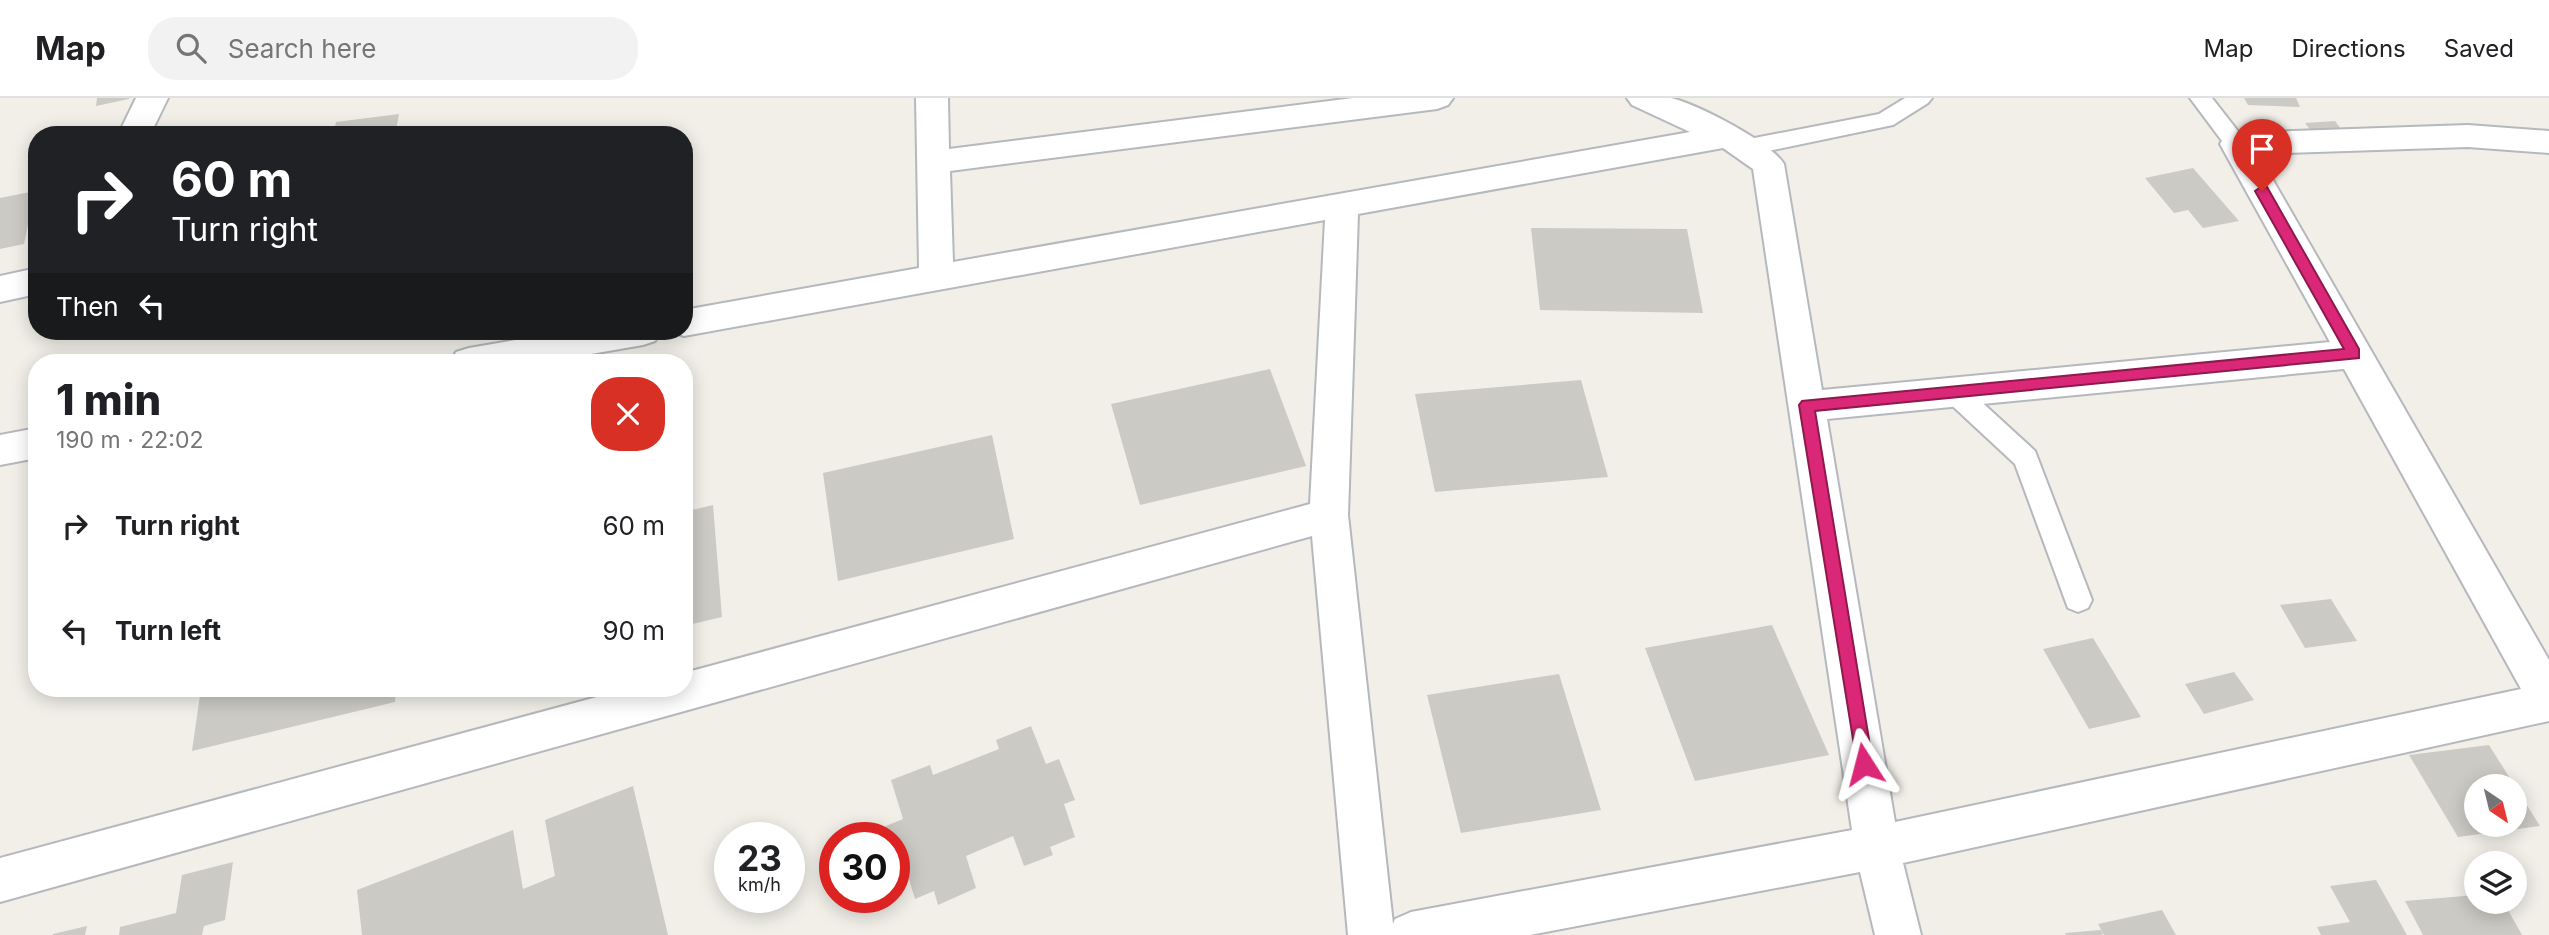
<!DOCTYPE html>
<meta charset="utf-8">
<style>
:root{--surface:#fff;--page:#f2f2f2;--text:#202124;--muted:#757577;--line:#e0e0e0}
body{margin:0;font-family:Inter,sans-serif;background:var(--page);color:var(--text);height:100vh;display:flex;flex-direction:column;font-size:26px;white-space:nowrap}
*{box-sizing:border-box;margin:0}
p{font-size:23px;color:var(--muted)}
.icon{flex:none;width:38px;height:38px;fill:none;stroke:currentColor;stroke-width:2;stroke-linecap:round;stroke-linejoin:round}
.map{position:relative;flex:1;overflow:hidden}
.sheet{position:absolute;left:28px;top:256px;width:665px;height:343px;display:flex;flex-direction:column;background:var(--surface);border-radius:28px;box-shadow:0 4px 18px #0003}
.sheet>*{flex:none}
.top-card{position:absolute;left:28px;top:28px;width:665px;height:214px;border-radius:28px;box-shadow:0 4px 18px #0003;background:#202124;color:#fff;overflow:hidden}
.needle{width:46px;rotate:145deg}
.buttons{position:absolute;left:2464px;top:676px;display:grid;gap:14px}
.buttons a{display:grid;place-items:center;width:63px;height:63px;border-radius:50%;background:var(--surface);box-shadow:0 4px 18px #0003;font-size:35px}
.speed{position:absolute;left:714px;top:724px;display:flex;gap:14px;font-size:35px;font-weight:700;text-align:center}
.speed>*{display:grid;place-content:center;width:91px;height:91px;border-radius:50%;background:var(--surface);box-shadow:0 4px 18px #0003;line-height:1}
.speed small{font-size:18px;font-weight:400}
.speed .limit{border:10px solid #d22;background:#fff;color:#111}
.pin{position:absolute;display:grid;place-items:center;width:60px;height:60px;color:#fff;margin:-72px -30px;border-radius:50% 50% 50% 0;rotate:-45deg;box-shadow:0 0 7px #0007}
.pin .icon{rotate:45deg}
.me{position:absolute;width:77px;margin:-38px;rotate:351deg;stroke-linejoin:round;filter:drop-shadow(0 0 5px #0008)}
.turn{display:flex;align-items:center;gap:24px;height:147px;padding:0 28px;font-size:32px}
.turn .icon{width:91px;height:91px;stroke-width:2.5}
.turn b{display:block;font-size:49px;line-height:60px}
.then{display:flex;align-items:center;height:66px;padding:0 28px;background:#0003;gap:14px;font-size:26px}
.round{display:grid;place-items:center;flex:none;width:74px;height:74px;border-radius:28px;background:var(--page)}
.headline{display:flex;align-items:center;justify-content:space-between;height:119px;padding:0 28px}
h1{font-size:42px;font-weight:800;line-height:52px}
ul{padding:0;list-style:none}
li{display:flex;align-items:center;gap:21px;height:105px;padding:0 28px}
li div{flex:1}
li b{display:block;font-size:26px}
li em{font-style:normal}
header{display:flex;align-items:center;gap:42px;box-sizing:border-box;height:98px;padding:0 35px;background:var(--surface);border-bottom:2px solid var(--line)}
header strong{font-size:33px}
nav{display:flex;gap:38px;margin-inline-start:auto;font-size:24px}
.search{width:490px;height:63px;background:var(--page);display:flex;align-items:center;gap:18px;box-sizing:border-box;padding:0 24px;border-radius:28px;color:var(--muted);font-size:26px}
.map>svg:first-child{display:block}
</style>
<header>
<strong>Map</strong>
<div class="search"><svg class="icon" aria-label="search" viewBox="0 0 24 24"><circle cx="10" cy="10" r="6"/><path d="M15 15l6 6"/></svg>Search here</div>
<nav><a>Map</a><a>Directions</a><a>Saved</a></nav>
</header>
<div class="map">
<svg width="2549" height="837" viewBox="0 0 2549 837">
<rect width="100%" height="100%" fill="#f1efe8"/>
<path fill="#cccac5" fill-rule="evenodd" d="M97 0H129V1L96 8Z
M2244 0H2296L2300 9 2248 7Z
M399 16 395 37H333L336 24Z
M2335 23 2344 35 2315 38 2305 25Z
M2193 70 2239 123 2203 130 2188 112 2174 115 2145 80Z
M35 93 24 146 0 151V100Z
M1531 130 1687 131 1703 215 1540 212Z
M1270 271 1306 368 1140 407 1111 306Z
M1581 282 1608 379 1435 394 1415 296Z
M992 337 1014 441 838 483 823 375Z
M713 407 722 519 684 528V414Z
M2331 501 2357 543 2305 550 2280 507Z
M1772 527 1829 657 1695 683 1645 550Z
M2093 540 2141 619 2089 631 2043 551Z
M2234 574 2254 602 2204 616 2185 586Z
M1559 576 1601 712 1461 735 1427 597Z
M201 590H396L395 604 192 653Z
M1031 628 1046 666 1059 661 1075 702 1064 706 1075 739 1050 749 1053 757 1024 768 1013 738 966 758 976 790 938 807 934 793 915 801 904 765 894 768V740H884L881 730 903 721 891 682 930 667 933 677 999 651 996 642Z
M2489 647 2540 728 2458 739 2409 657ZM2476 688H2515V726H2476Z
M633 688 668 837H362L357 792 513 732 523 791 555 778 545 722Z
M233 764 225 822 204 828 202 837H119L120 829 176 815 182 777Z
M2376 782 2407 837H2321L2317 829 2350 824 2330 788Z
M2476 797V803H2503L2522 837H2423L2405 803Z
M2162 812 2176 837H2104L2098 826Z
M87 828 85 837H53V836Z
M2101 832 2103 837H2066L2065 835Z"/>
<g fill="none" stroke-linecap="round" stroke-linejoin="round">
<defs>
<path id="lane" d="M1905 0H1932L1928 5 1893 27 1744 58 1736 55 1733 50 1736 45 1744 42 1879 16Z
M2190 0H2212L2244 41 2247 46 2244 51H2228Z
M1954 284 1963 287 2035 353 2092 502 2088 510 2078 514 2068 510 2015 366 1945 301 1942 294 1945 287Z"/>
<path id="street" d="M136 0H168L150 37H118Z
M916 0H948L949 51 1353 0H1453L1448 7 1437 11 950 73 953 164 1690 34 1632 7 1627 0C1641 0 1658 0 1671 0 1697 6 1771 44 1784 66L1822 292 2330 244 2220 46 2225 38 2236 35 2468 27 2549 33V55L2468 49 2258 56 2549 562V623L1903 765 1921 837H1875L1860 774 1530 837H1348L1312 438 0 804V760L630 590H684V575L1310 406 1325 122 684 238 672 234 684 233V212L919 170ZM1723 50 1753 71 1852 732 1411 814 1395 821 1393 826 1348 417 1358 116ZM2344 271 2521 591 1895 724 1827 321Z
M37 170V196L0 204V178Z
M568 233H661L655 243 643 247 545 264H451L456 254 469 250Z
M37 330V360L0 367V337Z"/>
</defs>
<use href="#lane" stroke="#b5b8bc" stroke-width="4"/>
<use href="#street" stroke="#b5b8bc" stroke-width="4"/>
<use href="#lane" fill="#fff" fill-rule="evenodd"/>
<use href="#street" fill="#fff" fill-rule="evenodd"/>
</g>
<path fill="#db2777" stroke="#8e194d" stroke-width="2" d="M2262 88 2267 89 2359 251V260L1815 313 1873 666 1871 672 1864 675 1858 672 1799 307 1802 303 2344 251 2255 93Z"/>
</svg>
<div class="buttons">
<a><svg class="needle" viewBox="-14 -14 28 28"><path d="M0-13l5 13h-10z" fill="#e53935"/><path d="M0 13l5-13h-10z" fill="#757577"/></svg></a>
<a><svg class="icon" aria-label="layers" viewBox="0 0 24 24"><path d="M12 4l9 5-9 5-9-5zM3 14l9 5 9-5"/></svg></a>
</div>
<div class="speed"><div>23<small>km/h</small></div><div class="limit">30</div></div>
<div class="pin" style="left:2262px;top:93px;background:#d93025"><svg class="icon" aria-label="arrive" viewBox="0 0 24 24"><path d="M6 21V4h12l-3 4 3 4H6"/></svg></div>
<svg class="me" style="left:1864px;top:666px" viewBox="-20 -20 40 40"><path d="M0-17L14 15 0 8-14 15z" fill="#db2777" stroke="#fff" stroke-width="4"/></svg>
<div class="top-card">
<div class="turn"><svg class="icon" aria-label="right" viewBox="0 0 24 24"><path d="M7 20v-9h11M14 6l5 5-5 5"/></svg><div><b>60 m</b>Turn right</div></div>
<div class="then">Then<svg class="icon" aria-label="left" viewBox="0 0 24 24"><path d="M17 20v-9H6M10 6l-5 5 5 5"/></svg></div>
</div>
<section class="sheet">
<div class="headline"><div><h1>1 min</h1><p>190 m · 22:02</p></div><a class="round" style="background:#d93025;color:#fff"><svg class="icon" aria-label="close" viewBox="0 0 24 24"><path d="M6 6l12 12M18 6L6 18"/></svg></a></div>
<ul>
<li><svg class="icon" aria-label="right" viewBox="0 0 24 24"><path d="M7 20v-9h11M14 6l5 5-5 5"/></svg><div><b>Turn right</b></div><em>60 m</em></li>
<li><svg class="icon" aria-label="left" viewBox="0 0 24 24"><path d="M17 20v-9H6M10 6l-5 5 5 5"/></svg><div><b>Turn left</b></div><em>90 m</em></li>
</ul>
</section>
</div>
